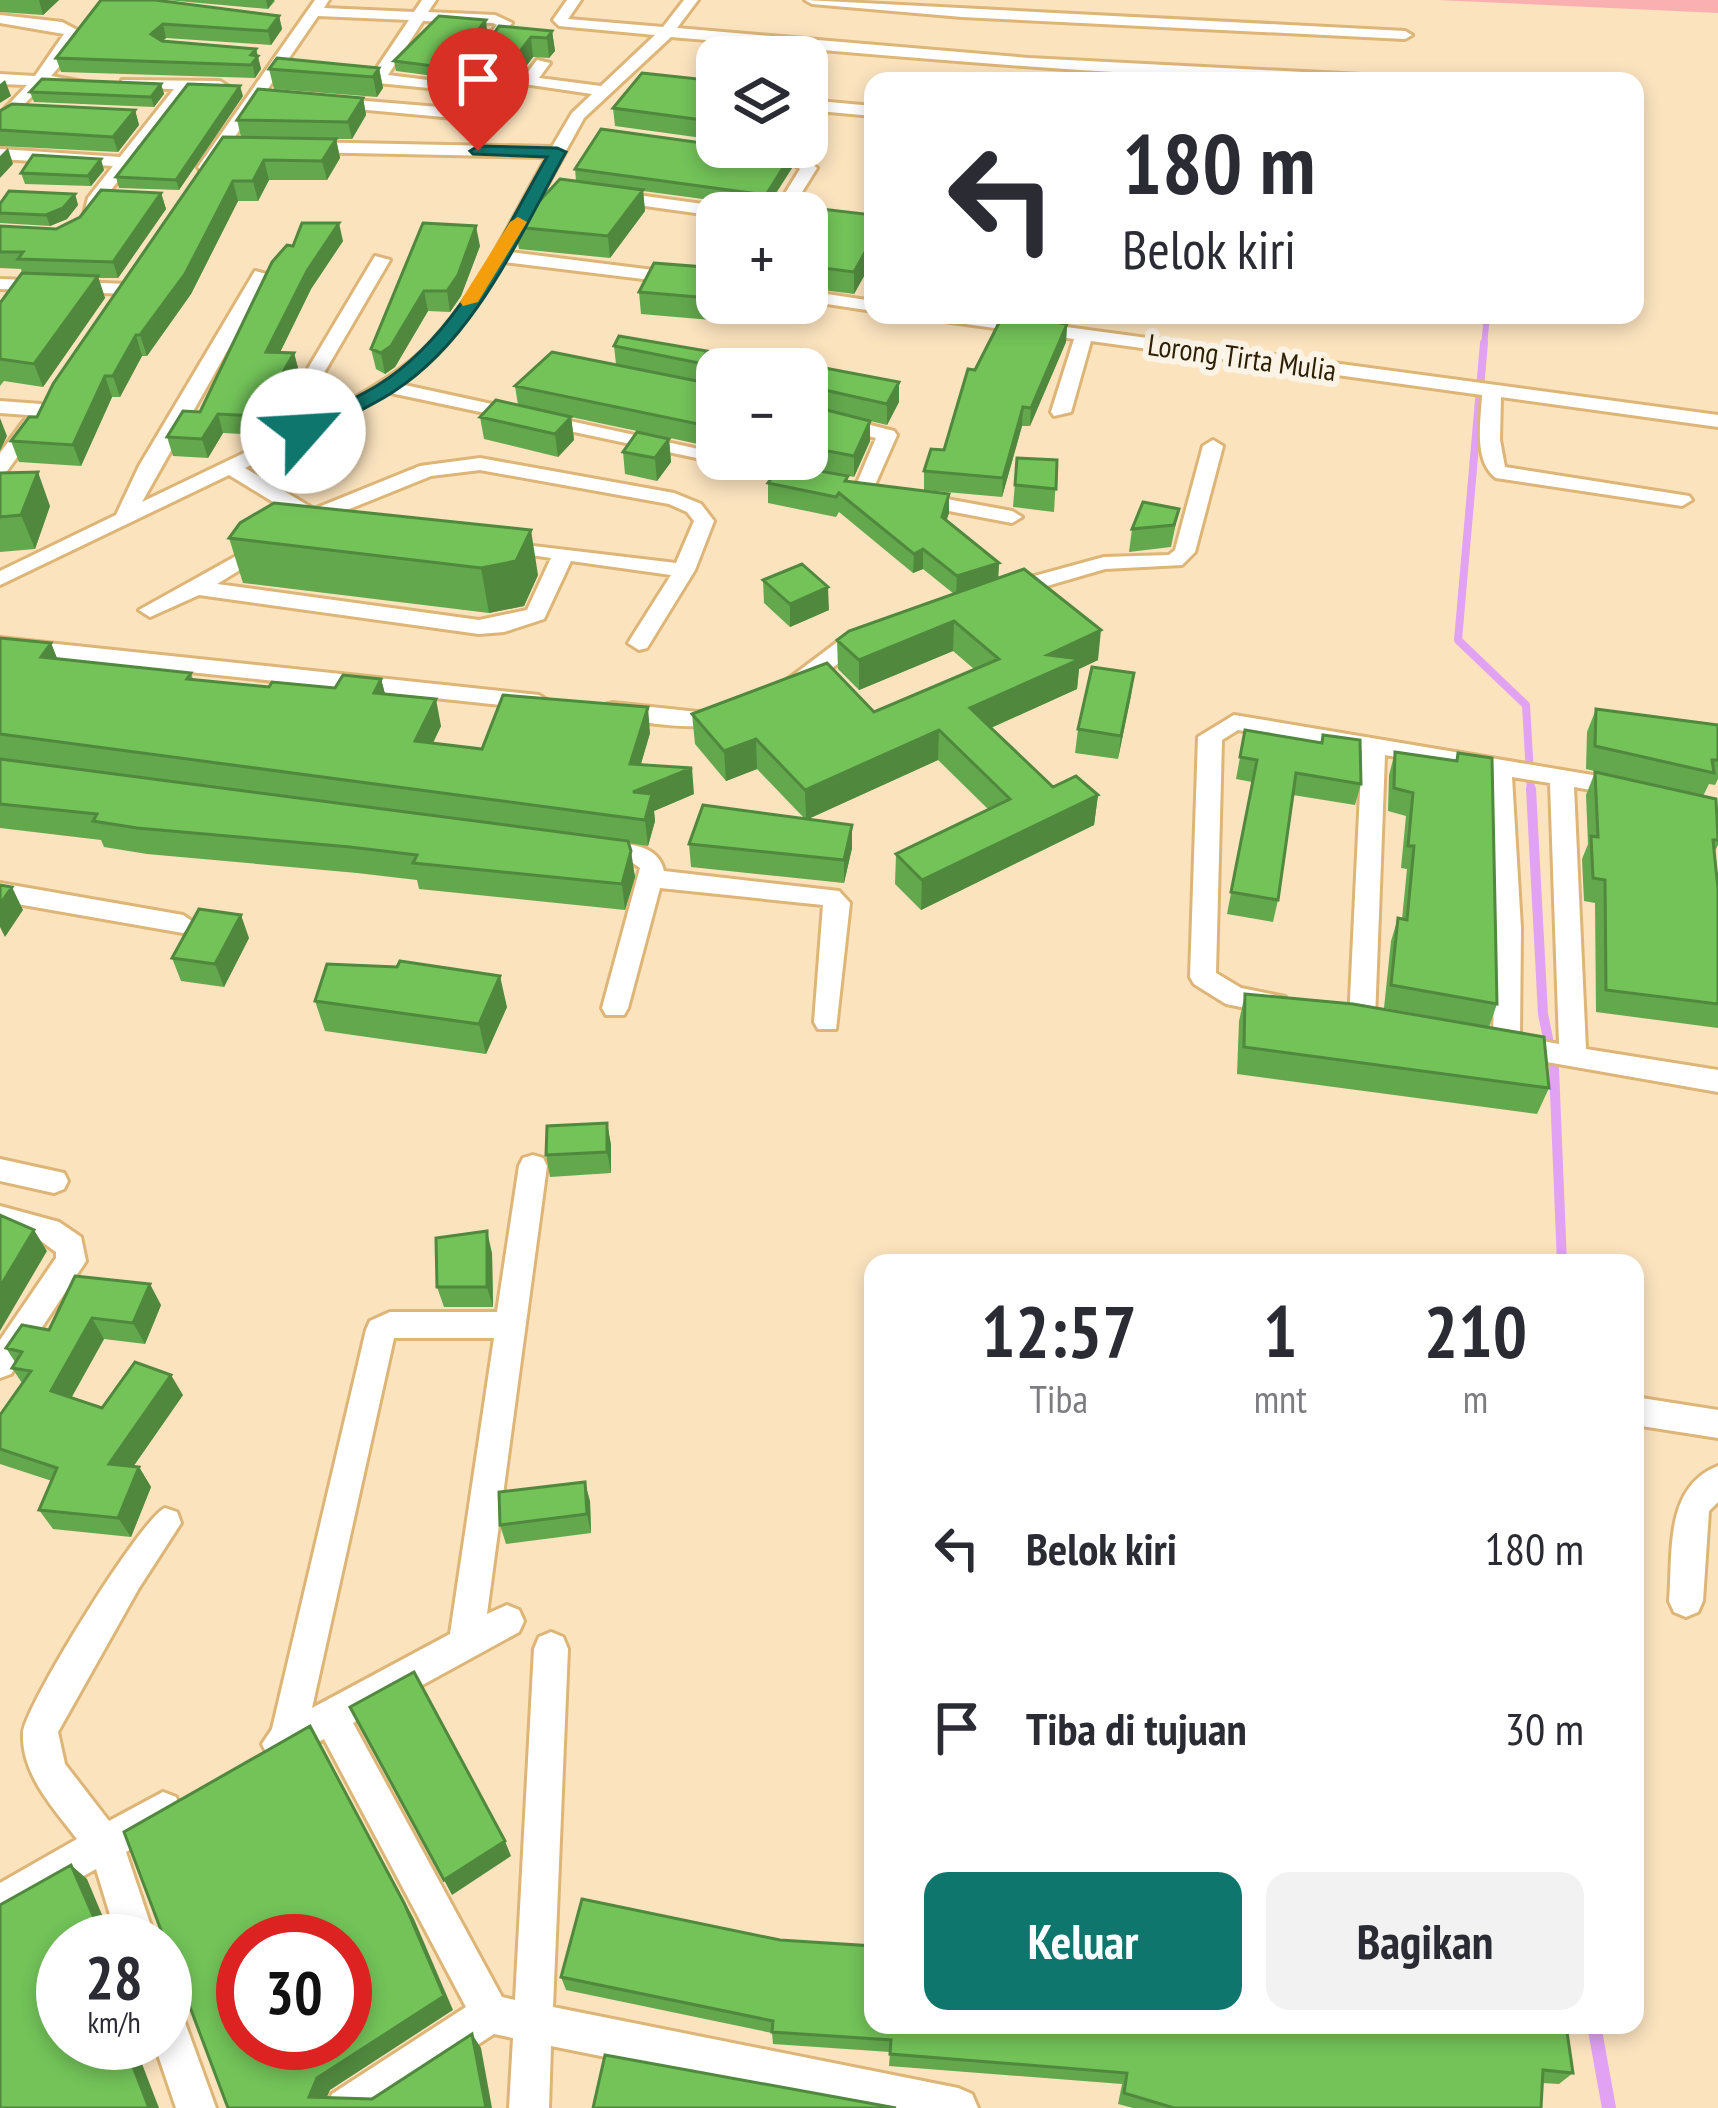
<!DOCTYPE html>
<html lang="id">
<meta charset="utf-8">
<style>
:root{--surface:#fff;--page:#f2f2f3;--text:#2b2b33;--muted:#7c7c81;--accent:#0f766e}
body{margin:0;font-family:"PT Sans Narrow",sans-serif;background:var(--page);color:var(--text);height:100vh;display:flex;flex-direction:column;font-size:45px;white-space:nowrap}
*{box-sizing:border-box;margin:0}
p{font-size:39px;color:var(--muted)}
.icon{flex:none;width:66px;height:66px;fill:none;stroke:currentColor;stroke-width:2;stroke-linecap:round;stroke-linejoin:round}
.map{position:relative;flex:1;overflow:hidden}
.drawer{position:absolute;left:864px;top:1254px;width:780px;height:780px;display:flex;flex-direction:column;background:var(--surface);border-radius:24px;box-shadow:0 6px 18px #0003}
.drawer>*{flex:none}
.banner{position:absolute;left:864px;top:72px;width:780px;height:252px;border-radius:24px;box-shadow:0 6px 18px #0003;background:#fff;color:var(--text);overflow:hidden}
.tools{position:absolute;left:696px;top:36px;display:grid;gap:24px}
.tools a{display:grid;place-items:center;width:132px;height:132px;border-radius:24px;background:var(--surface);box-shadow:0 6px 18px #0003;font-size:60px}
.speed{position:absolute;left:36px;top:1914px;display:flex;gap:24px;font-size:60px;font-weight:700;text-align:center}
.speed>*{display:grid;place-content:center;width:156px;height:156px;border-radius:50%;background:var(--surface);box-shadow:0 6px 18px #0003;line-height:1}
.speed small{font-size:30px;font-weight:400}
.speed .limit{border:18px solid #d22;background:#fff;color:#111}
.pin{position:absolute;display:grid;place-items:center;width:102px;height:102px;color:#fff;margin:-123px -51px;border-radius:50% 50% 50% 0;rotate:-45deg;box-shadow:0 0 12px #0007}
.pin .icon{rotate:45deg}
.me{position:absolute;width:132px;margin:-66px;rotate:64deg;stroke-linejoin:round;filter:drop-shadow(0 0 9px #0008)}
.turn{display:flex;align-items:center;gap:42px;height:252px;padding:0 60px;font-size:54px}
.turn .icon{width:156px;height:156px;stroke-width:2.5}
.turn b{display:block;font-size:84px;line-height:102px}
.eta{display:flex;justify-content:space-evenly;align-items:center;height:204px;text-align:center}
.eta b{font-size:72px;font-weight:700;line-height:84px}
.primary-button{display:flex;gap:24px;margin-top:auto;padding:24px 60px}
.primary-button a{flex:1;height:138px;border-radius:24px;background:var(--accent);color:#fff;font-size:48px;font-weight:700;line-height:138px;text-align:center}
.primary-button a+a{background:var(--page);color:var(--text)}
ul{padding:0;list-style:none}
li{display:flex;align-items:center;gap:36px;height:180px;padding:0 60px}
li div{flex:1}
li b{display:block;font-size:45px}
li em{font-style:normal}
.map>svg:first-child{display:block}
</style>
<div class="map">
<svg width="1718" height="2108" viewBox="0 0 1718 2108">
<rect width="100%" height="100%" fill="#fbe3be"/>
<path fill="#fab0b1" d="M1437 0H1718V13Z"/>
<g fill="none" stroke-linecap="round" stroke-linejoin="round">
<path stroke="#e1a2f3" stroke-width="6" d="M1484 346 1487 315"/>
<path stroke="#e1a2f3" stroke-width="8" d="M1484 343 1458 640 1526 705 1531 792"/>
<path stroke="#e1a2f3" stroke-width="10" d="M1531 789 1543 1014 1554 1068 1562 1263"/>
<path stroke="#e1a2f3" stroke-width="14" d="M1594 2025 1609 2108"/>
<defs>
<path id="street" d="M315 0H329L324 8 414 12 422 0H436L428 12 495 15 512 23 469 86 459 91 378 83 370 78 409 20 318 16 212 170H200L198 167ZM423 21 493 23 497 25 452 83 388 75Z
M567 0H581L568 19 663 27 684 0H698L677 28 1029 58 1382 76 1390 81C1149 81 910 57 671 37L584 118 510 252 717 278V288L504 262C475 309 447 354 400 384L717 453V459H743L812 474 819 476V484L386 392 341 421 245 468 314 509 420 466 480 458 674 493 701 504 714 521 695 570 647 648 639 650 628 643 671 575 571 561 544 619 504 632 479 634 199 595 150 617 139 610 265 540 275 546 272 550 217 584 479 620 527 610 551 558 491 549V541L676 563 694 521 687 512 669 504 480 470 431 476 332 516 331 523 303 529 293 523 298 517 229 475 0 585V571L116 515 139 466 255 271 270 275 142 502 263 444 375 256 390 260 290 431C331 411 377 388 412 360 470 312 510 221 547 157L301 152 293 147 301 142 552 147 572 113 592 94 524 84 521 81 537 60 550 63 539 78 601 86 655 35 559 26 553 20Z
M805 0 1405 31 1412 35 1405 39 962 17 812 4Z
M0 15 62 22 77 30 65 60 51 76 84 82 76 87 43 85 0 129V114L27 85 0 84V74L35 76 64 34 0 23Z
M122 80 220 81 228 86 220 91 189 90 104 199 94 222H82L88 198 113 166 0 159V149L120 157 174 89 127 88 122 86Z
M329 98 476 110 484 115 476 120 324 106V100Z
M807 100 873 106V116L807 110Z
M757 148 802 155 817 168 789 213H773L800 169 791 162 751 156 749 153Z
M608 191 732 208 740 213 717 216 602 200V192Z
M0 279 128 284 137 289 128 294 0 289Z
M807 291 873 301V311L807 301Z
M928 315H977L1718 415V427L1501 397 1500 440 1505 467 1689 496 1692 500 1682 506 1496 478C1473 461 1481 421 1482 395L1091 341 1071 412 1054 416 1051 412 1074 339 937 320Z
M0 401 41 404 51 410 41 416 0 413Z
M807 409 894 431 897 435 871 494H857L854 490 876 438 807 421Z
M33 416 43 422 7 471 0 473V453L26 418Z
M1213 440 1223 446 1195 552 1182 565 1105 569 1002 599 994 597V587L1104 557 1169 555 1175 550 1203 446Z
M914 493 1012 511 1022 517 1012 523 907 503V495Z
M870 632 878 634V644L852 653 799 693H783V683L836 643Z
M0 638 539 695 550 702 539 709 0 652Z
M613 703 698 712 730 709 741 716C719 736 634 722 605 715V705Z
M1234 715 1634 782 1638 788 1626 796 1574 787 1586 1049 1718 1070V1092L1496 1053 1493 1046 1495 928 1488 773 1385 755 1375 1020 1362 1030 1349 1020 1362 751 1238 730 1222 740 1216 973 1241 988 1285 997 1289 1004 1276 1014 1226 1004 1194 984 1190 977 1198 737ZM1512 777 1550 783 1559 1044 1520 1037 1521 928Z
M598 841C623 844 658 842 664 871L839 891 850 903 836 1029H818L814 1022 823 905 660 888 628 1008 624 1015H606L602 1008 640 868 633 863 589 856 586 850Z
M0 883 183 915 196 924 183 933 0 901Z
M533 1155 543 1158 547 1166 487 1614 507 1605 519 1610 524 1621 519 1632 353 1723 502 1997 515 2000 534 1649 539 1637 551 1632 563 1637 568 1649 553 2007 958 2088 972 2094 978 2108H860L551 2046 549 2108H509L513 2038 494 2034 381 2108H326L332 2094 466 2007 324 1739 280 1762 268 1756 262 1744 272 1729 366 1330 370 1321 390 1312H497L519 1166 523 1158ZM394 1338H494L450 1634 312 1708Z
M0 1159 64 1173 68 1181 64 1189 54 1193 0 1181Z
M0 1206 59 1222 81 1237 86 1261 11 1374 0 1378V1340L56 1258V1252L41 1241 0 1230Z
M1635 1397 1718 1410V1438L1635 1425Z
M1718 1466V1502L1709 1511 1703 1601 1698 1612 1686 1617 1674 1612 1669 1601C1673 1553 1664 1487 1718 1466Z
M165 1508 177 1512 181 1523 139 1588 58 1732 65 1764 109 1821 163 1792 176 1797 181 1810 176 1823 126 1852 156 1941H118L96 1869 0 1923V1883L77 1839C54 1809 21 1774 23 1733 24 1707 142 1517 165 1508Z
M165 2001 179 2006 216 2108H176L154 2043H165Z"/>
</defs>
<use href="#street" stroke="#ddb577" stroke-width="6"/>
<use href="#street" fill="#fff" fill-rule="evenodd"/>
</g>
<path fill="#63a84d" d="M0 0H59L43 15 0 12Z
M101 0 279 16 282 29 271 45 166 38 162 41 256 49 261 69 255 78 61 72 56 58Z
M166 0H274L275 1 268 9Z
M499 26 552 31 555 51 549 58 533 57 521 73 523 88 477 82 474 62Z
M487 31 450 78 396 71 394 61Z
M379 68 383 88 377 97 274 89 269 69Z
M717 81V140L615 126 613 108Z
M161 84 164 94 154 107 34 102 30 92Z
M243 96 179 190 119 188 116 177Z
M363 98 366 115 352 139H336L340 158 327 180H269L258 201H238L191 294 147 356H142L120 397H112L81 466 19 462 11 441 37 417 241 137 237 120Z
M135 110 139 125 118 152 0 146V111Z
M791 155 792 168 770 203 873 215V260L854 294 807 288V213L643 191 645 211 610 258 519 249 515 227 576 181 575 169Z
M104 170 91 186 25 184 21 173Z
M161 193 166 209 118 278H98L105 298 43 387 4 381 0 386V303L22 273 21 269 0 268V226L56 229Z
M75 194 78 205 67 219 50 226 0 223V204Z
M423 223 480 246 461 296 450 312 428 311 395 367 385 374 376 369 371 349Z
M343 241 311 289 280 352 294 353 299 372 263 435 223 433 208 458 173 456 167 437 200 412 293 246Z
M717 268 718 303 711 320 641 314 639 292Z
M1067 324 1066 342 1030 426H1022L1002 497 924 490V471L944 450 975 370Z
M614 346 707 351 709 369 700 381 717 385V448L571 417 574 440 558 457 484 439 480 417 518 405 515 386 616 364Z
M807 369 899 402 887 425 870 421V441L854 477 769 459H807Z
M669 439 671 462 657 481 625 474 623 452Z
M1017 458 1057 460 1054 512 1013 507Z
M0 473 50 506 35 549 0 552Z
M848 476V481L949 513 946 521 999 563 998 578 1098 660 1079 669 1077 689 991 728 1053 787 1098 795 1094 825 921 910 895 884 896 854 988 809 938 760 808 819 852 825V848L844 883 691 867 689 844 805 819 757 769 726 781 695 744 692 714 874 712 974 669 953 651 859 690 838 669 837 640 954 594 923 569 913 573 839 512 836 517 768 503V483Z
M1179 509 1171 547 1129 552 1132 529Z
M229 538 538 575 524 606 489 613 243 583Z
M763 580 829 610 790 627 764 603Z
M0 638 51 643 57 658 191 673 193 679 269 687 335 688 381 679 385 694 441 726 433 743 482 749 650 733 641 764 694 794 654 811 655 821 648 846 628 843 635 877 625 910 419 889 417 880 357 873 147 854 104 847 101 840 0 828Z
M1134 673 1118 759 1075 753 1078 729Z
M1596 709 1718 725V779L1715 785 1709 784 1703 796 1718 818V845L1714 853 1718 889V1028L1596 1012 1595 903 1584 901 1582 859 1588 844 1586 795 1595 772 1689 793 1586 769 1587 732Z
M1245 730 1361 784 1355 805 1293 795 1278 900 1273 922 1227 914 1252 782 1236 779Z
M1395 752 1455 761 1458 753 1497 1004 1489 1027 1384 1008 1391 941 1398 918 1402 919 1407 869 1401 868 1406 816 1388 811 1389 775Z
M249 938 224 987 181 981 172 958Z
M1245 994 1549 1088 1537 1114 1237 1074 1239 1021Z
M315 1001 507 1007 486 1054 325 1031Z
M607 1123 611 1145V1173L550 1177 546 1155Z
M492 1253 493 1307H444L437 1287Z
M75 1276 161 1305 145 1344 104 1339 71 1398 102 1408 183 1395 133 1467H139L151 1487 131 1537 53 1529 39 1510 52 1481 0 1464V1415L22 1383 12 1368 15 1362 6 1348 49 1330Z
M590 1501 591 1533 506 1544 500 1525Z
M780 1940 1573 2073 1559 2084 1542 2083 1541 2108H1133L1118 2104 1122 2084 889 2066 890 2052 773 2044 772 2033 566 1990 561 1977Z"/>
<path fill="#50883e" d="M39 0H59L43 15Z
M266 0H274L268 9Z
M279 16 282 29 271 45 268 31Z
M486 20 487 31 450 78 448 68Z
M163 24 166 38 155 48 151 34Z
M552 31 555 51 549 58 547 38Z
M531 37 533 57 521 73 515 58Z
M256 49 261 69 255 78 251 55Z
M379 68 383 88 377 97 373 77Z
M5 80 11 96 0 103V84Z
M161 84 164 94 154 107 151 97Z
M240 86 243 96 179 190 176 180Z
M363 98 366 115 352 139 348 122Z
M135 110 139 125 118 152 113 137Z
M336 139 340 158 327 180 322 161Z
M8 148 13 164 0 178V156Z
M791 155 792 168 766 208V195Z
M101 159 104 170 91 186 88 176Z
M264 160 269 180 258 201 253 181Z
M233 181 238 201 191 294 147 356 140 335Z
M643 190 645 211 610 258 608 236Z
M161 193 166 209 118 278 113 262Z
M75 194 78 205 67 219 50 226 46 215Z
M339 223 343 241 311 289 271 371 266 352 307 271Z
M476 226 480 246 461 296 450 312 447 291Z
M873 238V260L854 294V272Z
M98 276 105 298 43 387 34 364Z
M717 280 718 303 711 320 709 298Z
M424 291 428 311 395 367 385 374 381 353Z
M1067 324 1066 342 1030 426 1031 408Z
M136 335 142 356 120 397 113 376Z
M707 351 709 369 700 382 699 363Z
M294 353 299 372 263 435 258 416Z
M105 376 112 397 81 466 73 445Z
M899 382V402L887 425V404Z
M1023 407 1022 426 1002 497 1003 478Z
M218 414 223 433 208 458 202 439Z
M571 417 574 440 558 457 555 434Z
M0 418 7 436 0 451Z
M870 421V441L854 477V456Z
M669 439 671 462 657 481 655 458Z
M38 472 50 506 35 549 21 515Z
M949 494V513L941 537 942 517Z
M531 530 538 575 524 606 489 613 481 568Z
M923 549V569L913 573 914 554Z
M999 563 998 582 956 595 957 576Z
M828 587 829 610 790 627V604Z
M954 621 953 651 859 690V660Z
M1101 630 1098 660 1079 669 1077 689 968 738 970 708 1048 655Z
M51 643 61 669 41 657Z
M1134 673 1131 696 1118 759 1121 736Z
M381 679 388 705 374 693Z
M436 699 441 726 421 767 415 741Z
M648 707 650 733 633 790 630 764Z
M939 730 938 760 806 820 805 790Z
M756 739 757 769 726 781 724 751Z
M692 768 694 794 654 811 655 821 648 846 645 820 633 792Z
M1098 795 1094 825 921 910 922 880Z
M852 825V848L844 883V860Z
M631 851 635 877 625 910 622 884Z
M12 887 23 910 5 937 0 927V904Z
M241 915 249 938 224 987 215 964Z
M500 976 507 1007 486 1054 479 1024Z
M607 1123 611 1145V1173L607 1152Z
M34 1230 47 1251 0 1331V1287Z
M487 1231 492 1253 493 1307 487 1287Z
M150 1284 161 1305 145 1344 133 1323Z
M92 1318 104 1339 64 1411 51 1391Z
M171 1375 183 1395 121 1484 109 1464Z
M139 1467 151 1487 131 1537 118 1518Z
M585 1482 590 1501 591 1533 587 1514Z
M310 1726 414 1919 453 2010 330 2090 322 2108 309 2097Z
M505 1841 511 1856 452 1895 444 1880Z
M71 1865 87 1879 113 1941H104Z
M472 2034 481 2048 492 2108H486Z
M124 2043H134L159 2108H149Z"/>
<path fill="#73c359" stroke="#50883e" stroke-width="3" fill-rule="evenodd" d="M101 0H155L279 16 268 31 163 24 151 34 162 41 256 49 251 55 258 56 251 65 56 58Z
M439 16 486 20 448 68 394 61Z
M499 26 552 31 547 38 531 37 515 58 520 68 474 62Z
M277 58 379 68 373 77 269 69Z
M642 73 717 81V122L613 108Z
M42 79 161 84 151 97 30 92Z
M188 84 240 86 176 180 116 177Z
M258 89 363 98 348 122 237 120Z
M12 104 135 110 113 137 0 130V111Z
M601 129 717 145V147H731L791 155 766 195 575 169Z
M223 137 336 139 322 161 264 160 253 181H233L185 274 140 335H136L113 376H105L73 445 11 441 29 417H37L53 384Z
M33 155 101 159 88 176 21 173Z
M560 179 643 190 608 236 515 227Z
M101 190 161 193 113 262 18 259 23 252H0V226L56 229 80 217Z
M9 191 75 194 63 208 46 215 0 213V204Z
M753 201 873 215V238L854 272 807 266V213H745Z
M302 223H339L307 271 266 352 294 353 258 416 218 414 202 439 167 437 183 411 200 412 272 262 287 245 293 246Z
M423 223 476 226 458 275 447 291H424L391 346 381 353 371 349Z
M654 263 717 268V280L709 298 639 292Z
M22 273 98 276 34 364 0 359V303Z
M1003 315 1067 324 1031 408 1023 407 1003 478 924 471 931 449 944 450 968 369 975 370Z
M619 336 707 351 699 363 614 346Z
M552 352 717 385V428L515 386Z
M772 358 899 382 887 404 807 386V369H765Z
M496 400 571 417 555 434 480 417Z
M807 405 870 421 854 456 807 447Z
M637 432 669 439 655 458 623 452Z
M1017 458 1057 460 1056 489 1015 485Z
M781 464 848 476 845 481 949 494 942 517 999 563 957 576 923 549 914 554 839 493 836 497 768 483Z
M38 472 21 515 0 517V473Z
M1143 502 1179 509 1174 525 1132 529Z
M274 503 531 530 516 561 481 568 229 538 240 523Z
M802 564 828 587 790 604 763 580Z
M1024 569 1101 630 1048 655 1080 659 970 708 1053 787 1076 776 1098 795 922 880 896 854 1010 799 939 730 805 790 756 739 724 751 692 714 827 663 874 712 999 659 954 621 859 660 837 640 849 631Z
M0 638 51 643 41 657 191 673 187 679 269 687 272 682 335 688 343 675 381 679 374 693 436 699 415 741 482 749 503 695 648 707 630 764 692 768 633 792 652 794 645 820 0 734Z
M1092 667 1134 673 1121 736 1078 729Z
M1596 709 1718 725V760H1712L1714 773 1595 746Z
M1245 730 1322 743 1323 735 1360 740 1361 784 1296 773 1278 900 1231 892 1257 760 1240 757Z
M1395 752 1457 761 1458 753 1492 758 1497 1004 1391 985 1398 918 1407 920 1414 846H1408L1413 793 1394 788Z
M0 759 628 841 631 851 622 884 413 863 417 855 350 847 137 828 93 821 97 814 0 804Z
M1595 772 1716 799 1718 840H1713L1718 889V1004L1606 990 1605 880 1593 878 1591 836 1598 837Z
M703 805 852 825 844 860 689 844Z
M0 885 12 887 0 904Z
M199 909 241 915 215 964 172 958Z
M400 961 500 976 479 1024 315 1001 327 964 397 967Z
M1245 994 1353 1004 1544 1037 1549 1088 1244 1047Z
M607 1123V1152L546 1155 547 1126Z
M0 1215 34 1230 0 1287Z
M487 1231V1287H437L436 1238Z
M75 1276 150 1284 133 1323 92 1318 51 1391 102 1408 135 1362 171 1375 109 1464 139 1467 118 1518 39 1510 57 1468 0 1449V1415L31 1371 12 1368 22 1352 6 1348 22 1325 49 1330Z
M585 1482 587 1514 500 1525 499 1492Z
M414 1672 505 1841 444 1880 350 1707Z
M310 1726 404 1903 444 1996 317 2078 309 2097 372 2099 472 2034 486 2108H228L124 1832ZM243 1941H345V2043H243Z
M71 1865 104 1941H63V2043H124L149 2108H0V1905Z
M582 1899 780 1940 873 1946V2025H1566L1573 2073 1543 2070 1541 2108H1174L1124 2093 1127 2073 890 2054 891 2040 772 2032 773 2021 561 1977Z
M605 2055 896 2108H593Z"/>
<path fill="#0f766e" stroke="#0a4d48" stroke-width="3" d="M478 146 557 148 566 152C519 236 476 339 393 392 367 409 337 421 310 436H296V427C323 413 352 401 378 385 459 335 501 236 547 157L473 154 470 151Z"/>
<path fill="#f59e0b" d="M518 217 527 222 478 302 463 306 460 302 510 222Z"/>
<g text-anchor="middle" stroke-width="12" stroke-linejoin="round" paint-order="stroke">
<g font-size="30" fill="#2d1f04" stroke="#fbf3e6">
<text transform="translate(1242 358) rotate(8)" y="10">Lorong Tirta Mulia</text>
</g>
</g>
</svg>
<div class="tools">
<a><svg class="icon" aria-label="layers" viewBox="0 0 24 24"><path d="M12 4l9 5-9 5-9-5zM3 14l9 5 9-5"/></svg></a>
<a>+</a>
<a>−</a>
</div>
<div class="speed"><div>28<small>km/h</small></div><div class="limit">30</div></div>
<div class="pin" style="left:478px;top:151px;background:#d93025"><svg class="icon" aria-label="arrive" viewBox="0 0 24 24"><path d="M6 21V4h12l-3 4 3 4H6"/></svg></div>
<svg class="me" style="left:303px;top:431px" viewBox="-20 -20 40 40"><circle r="19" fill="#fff"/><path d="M0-13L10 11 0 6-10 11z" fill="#0f766e"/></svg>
<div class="banner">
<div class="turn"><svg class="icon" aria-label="left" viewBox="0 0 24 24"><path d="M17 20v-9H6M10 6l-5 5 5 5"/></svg><div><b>180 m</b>Belok kiri</div></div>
</div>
<section class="drawer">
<div class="eta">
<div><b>12:57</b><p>Tiba</p></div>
<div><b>1</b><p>mnt</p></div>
<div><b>210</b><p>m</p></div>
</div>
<ul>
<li><svg class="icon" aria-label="left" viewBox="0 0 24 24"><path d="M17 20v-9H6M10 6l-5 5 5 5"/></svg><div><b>Belok kiri</b></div><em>180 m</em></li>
<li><svg class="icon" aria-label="arrive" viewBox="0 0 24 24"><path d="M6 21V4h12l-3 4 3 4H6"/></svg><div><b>Tiba di tujuan</b></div><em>30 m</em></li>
</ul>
<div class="primary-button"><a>Keluar</a><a>Bagikan</a></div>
</section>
</div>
